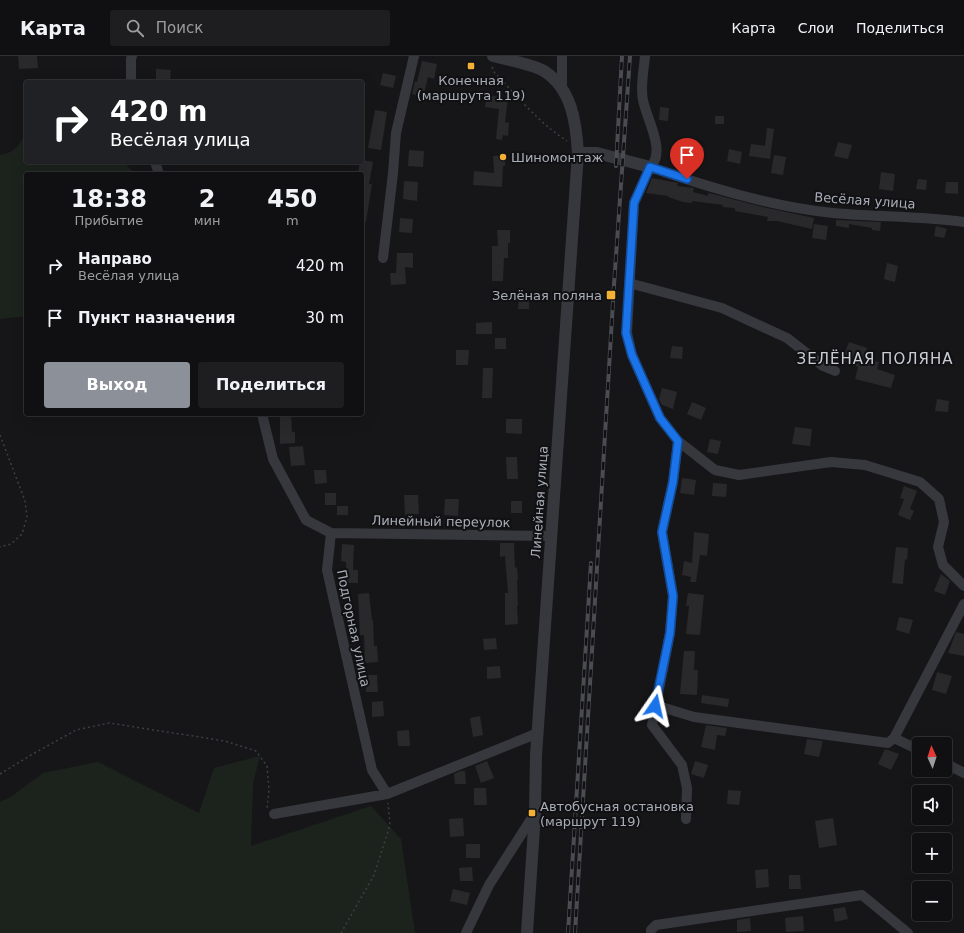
<!DOCTYPE html>
<html lang="ru">
<meta charset="utf-8">
<style>
:root{--surface:#101012;--page:#1e1e20;--text:#f1f3f6;--muted:#9c9d9f;--line:#303032;--accent:#8c9099}
body{margin:0;font-family:"DejaVu Sans",sans-serif;background:var(--page);color:var(--text);height:100vh;display:flex;flex-direction:column;font-size:15px;white-space:nowrap}
*{box-sizing:border-box;margin:0}
p{font-size:13px;color:var(--muted)}
.icon{flex:none;width:22px;height:22px;fill:none;stroke:currentColor;stroke-width:2;stroke-linecap:round;stroke-linejoin:round}
.map{position:relative;flex:1;overflow:hidden}
.details{position:absolute;left:24px;top:116px;width:340px;height:244px;display:flex;flex-direction:column;background:var(--surface);border-radius:4px;box-shadow:0 4px 16px #0002,0 0 0 1px var(--line)}
.details>*{flex:none}
.hud{position:absolute;left:24px;top:24px;width:340px;height:84px;border-radius:4px;box-shadow:0 4px 16px #0002,0 0 0 1px var(--line);background:#202124;color:#fff;overflow:hidden}
.needle{width:26px;rotate:357deg}
.tools{position:absolute;left:912px;top:681px;display:grid;gap:8px}
.tools a{display:grid;place-items:center;width:40px;height:40px;border-radius:4px;background:var(--surface);box-shadow:0 4px 16px #0002,0 0 0 1px var(--line);font-size:20px}
.pin{position:absolute;display:grid;place-items:center;width:34px;height:34px;color:#fff;margin:-41px -17px;border-radius:50% 50% 50% 0;rotate:-45deg;box-shadow:0 0 4px #0007}
.pin .icon{rotate:45deg}
.me{position:absolute;width:44px;margin:-22px;rotate:11deg;stroke-linejoin:round;filter:drop-shadow(0 0 3px #0008)}
.turn{display:flex;align-items:center;gap:14px;height:84px;padding:0 20px;font-size:18px}
.turn .icon{width:52px;height:52px;stroke-width:2.5}
.turn b{display:block;font-size:28px;line-height:34px}
.eta{display:flex;justify-content:space-evenly;align-items:center;height:68px;text-align:center}
.eta b{font-size:24px;font-weight:800;line-height:28px}
.primary-button{display:flex;gap:8px;margin-top:auto;padding:8px 20px}
.primary-button a{flex:1;height:46px;border-radius:4px;background:var(--accent);color:#fff;font-size:16px;font-weight:800;line-height:46px;text-align:center}
.primary-button a+a{background:var(--page);color:var(--text)}
ul{padding:0;list-style:none}
li{display:flex;align-items:center;gap:12px;height:52px;padding:0 20px}
li div{flex:1}
li b{display:block;font-size:15px}
li em{font-style:normal}
header{display:flex;align-items:center;gap:24px;box-sizing:border-box;height:56px;padding:0 20px;background:var(--surface);border-bottom:1px solid var(--line)}
header strong{font-size:19px}
nav{display:flex;gap:22px;margin-inline-start:auto;font-size:14px}
.search{width:280px;height:36px;background:var(--page);display:flex;align-items:center;gap:10px;box-sizing:border-box;padding:0 14px;border-radius:4px;color:var(--muted);font-size:15px}
.map>svg:first-child{display:block}
</style>
<header>
<strong>Карта</strong>
<div class="search"><svg class="icon" aria-label="search" viewBox="0 0 24 24"><circle cx="10" cy="10" r="6"/><path d="M15 15l6 6"/></svg>Поиск</div>
<nav><a>Карта</a><a>Слои</a><a>Поделиться</a></nav>
</header>
<div class="map">
<svg width="964" height="877" viewBox="0 0 964 877">
<rect width="100%" height="100%" fill="#161618"/>
<path fill="#1c231d" d="M26 76V106H123L136 118H26V260L0 263V99C15 97 20 88 26 76Z
M260 700 253 727 251 790 371 750 401 783 415 877H0V746L12 740 43 717 98 706 199 757 214 712Z"/>
<path fill="#29292c" d="M18 0H37L38 12 19 13Z
M422 5 437 8 434 23 428 21 423 41 412 38 415 25 417 26Z
M156 13 171 14 170 24 156 23Z
M383 17 396 20 393 32 380 29Z
M487 39 508 42 505 66 509 67 508 80 503 79 502 84 496 83 499 53 485 51Z
M660 51 669 52 668 65 659 64Z
M375 54 387 56 381 94 368 92Z
M715 60H724V68H715Z
M767 72 774 73 770 103 749 100 751 88 765 90Z
M838 86 852 89 848 103 834 100Z
M683 90 704 91 703 103 683 102Z
M729 93 742 96 740 108 727 105Z
M409 94 424 95 423 111 408 110Z
M505 99V110H503L502 131 473 129 474 115 494 117 493 100Z
M774 99 786 101 783 119 771 117Z
M362 104 373 106 369 128H372L366 166 362 165V118L358 117 360 106H362Z
M881 116 895 118 893 135 879 133Z
M652 122 678 127 677 130 694 132 693 136 708 140V137L713 138 763 151 814 162 812 173 777 165H767L768 161 735 155V152L722 151 723 149 692 145V147L683 146 668 141V140L646 137Z
M918 123 927 124 926 134 916 133Z
M404 125 418 126 417 145 403 143Z
M946 126H958V138L945 137Z
M400 162 413 163 412 177 399 176Z
M836 164 881 166 880 175 872 174V172L849 168V172L836 170Z
M814 168 828 170 826 184 812 182Z
M936 170 947 173 944 182 934 180Z
M497 174H510V187H508V202H504L503 225H492V190H498Z
M397 197H413V212L405 211 406 228 391 229 390 217H396Z
M887 207 898 210 895 226 884 223Z
M519 241H529V253H518Z
M492 266V278H476V267Z
M495 282H506V293H495Z
M849 286 867 292 864 302 879 306 877 313 895 319 891 332 855 323 858 311 842 304Z
M672 290 683 291 682 303 670 302Z
M456 294H469L468 309H456Z
M483 312H493L492 342H482Z
M662 332 677 336 673 353 662 349 659 343Z
M937 343 949 345 948 356 935 355Z
M692 346 706 352 701 364 687 358Z
M280 358H291L292 376H295V387L280 388Z
M506 363H522V378L506 377Z
M795 371 812 373 810 390 792 388Z
M710 383 721 385 718 398 707 396Z
M303 390 305 409 291 410 289 391Z
M506 401H517L518 423H507Z
M314 414H326L327 427 315 428Z
M682 422 696 424 694 439 680 437Z
M713 427 727 428 726 441 712 440Z
M904 430 917 435 910 453 914 455 910 464 898 459 904 443 900 442Z
M325 437H336V449H325Z
M404 439H418L419 458 405 459Z
M445 443H459L458 460 444 459Z
M511 445H522V457H511Z
M337 450H348V459H337Z
M694 476 709 478 707 500 700 499 696 526H690L691 521 682 519 684 505 692 507Z
M500 487H514L515 512 517 511 518 524H517L518 550H517L518 568 505 569V537H508L505 500 500 501Z
M342 488 354 489 353 514H358V527H347L346 506 341 505Z
M896 491 908 492 907 504 905 503 903 528 892 527Z
M941 518 950 525 945 539 934 535Z
M369 537 372 564H373L374 590H377L378 606 365 607 364 579H360L358 538Z
M688 537 704 539 700 579 686 578 689 550H686Z
M899 561 913 564 909 578 896 574Z
M956 576 964 578V600L948 597Z
M496 582 497 593 484 594 483 583Z
M684 595H695L694 614H698L697 639 680 638Z
M500 610 501 622 487 623V611Z
M937 616 952 620 946 638 932 634Z
M366 619H377L378 636H366Z
M702 639 729 643 728 651 701 647Z
M383 645 384 660 372 661V646Z
M480 660 483 679 473 681 470 662Z
M706 669 727 672 725 680 717 679 715 694 701 691Z
M409 674 410 690H398L397 675Z
M807 683 823 685 819 701 804 698Z
M885 693 899 698 891 714 878 708Z
M487 705 494 722 481 727 475 710Z
M695 705 708 709 704 722 691 718Z
M460 715H465L466 728H455L454 718Z
M474 732H486L487 749H474Z
M728 734 741 735 739 749 727 748Z
M463 762 464 780 450 781 449 763Z
M833 762 837 789 819 792 815 765Z
M466 788H480V802H466Z
M472 811 473 825H460L459 812Z
M768 813 769 831 756 832 755 814Z
M789 819H800L801 833H789Z
M453 833 470 837 467 849 450 845Z
M845 851 848 863 835 866 833 853Z
M803 860 804 875 786 876 785 862Z
M750 862 751 875 737 876V864Z"/>
<g fill="none" stroke-linecap="round" stroke-linejoin="round">
<path stroke="#3d3f44" stroke-width="1.5" stroke-dasharray="2 3" stroke-linecap="butt" d="M492 11 494 16C517 40 539 67 567 85
M0 379 25 445 27 461 22 478 11 488 0 491
M0 718 31 699 76 674 109 667 225 685 256 695 267 710 269 734 267 752
M341 877 374 819 390 769 388 747"/>
<path stroke="#37383d" stroke-width="10" d="M562 0V31
M645 0C644 13 640 31 643 44 646 62 667 96 650 111L634 147 627 277 632 299 660 362 678 385 715 414 739 419 831 406 865 409 920 426 939 443 944 466 938 491 943 509 964 530
M131 26V3L132 0
M155 106 159 118
M650 111C708 131 773 151 833 157 877 161 920 160 964 166
M383 202 393 117 396 77 414 0
M629 227 722 252 787 282 823 310 835 315
M262 358 273 403 306 464 331 477 551 480
M678 385 673 426 662 476 673 540 670 577 652 669 682 709 687 732 686 763
M331 477 327 514 372 714 387 738
M655 649 694 661 888 687 894 682 964 548
M894 682 919 694
M945 707 964 717
M274 758 387 738 538 677
M466 877 489 829 535 757
M651 877V874L656 869 862 839 908 877"/>
<path stroke="#37383d" stroke-width="12" d="M493 0C505 3 534 9 544 15 572 33 576 66 578 97L536 699 535 757 527 877
M578 97H597L650 111"/>
<defs>
<path id="rail" d="M616 110 622 0
M568 877 591 507
M575 877 614 229 630 0"/>
</defs>
<use href="#rail" stroke="#4a4c52" stroke-width="4"/>
<use href="#rail" stroke="#111113" stroke-width="2.5" stroke-dasharray="8" stroke-linecap="butt"/>
</g>
<g fill="none" stroke-linecap="round" stroke-linejoin="round">
<defs>
<path id="route" d="M655 650 670 577 673 540 662 476 673 426 678 385 660 362 632 299 626 277 634 147 650 111 687 123"/>
</defs>
<use href="#route" stroke="#114b97" stroke-width="10"/>
<use href="#route" stroke="#1a73e8" stroke-width="7"/>
</g>
<g fill="#f2b134" stroke="#111113" stroke-width="1.5">
<rect x="467" y="6" width="8" height="8" rx="2"/>
<circle cx="503" cy="101" r="4"/>
<rect x="606" y="234" width="10" height="10" rx="2"/>
<rect x="528" y="753" width="8" height="8" rx="2"/>
</g>
<g text-anchor="middle" stroke-width="4" stroke-linejoin="round" paint-order="stroke">
<g font-size="13" fill="#a8adb8" stroke="#111113" text-anchor="start">
<text x="471" y="29" text-anchor="middle">Конечная<tspan x="471" dy="15">(маршрута 119)</tspan></text>
<text x="511" y="106">Шиномонтаж</text>
<text x="602" y="244" text-anchor="end">Зелёная поляна</text>
<text x="540" y="755">Автобусная остановка<tspan x="540" dy="15">(маршрут 119)</tspan></text>
</g>
<g font-size="13" fill="#a8adb8" stroke="#111113">
<text transform="translate(865 144) rotate(4)" y="5">Весёлая улица</text>
<text transform="translate(539 446) rotate(-86)" y="5">Линейная улица</text>
<text transform="translate(441 465) rotate(1)" y="5">Линейный переулок</text>
<text transform="translate(354 572) rotate(78)" y="5">Подгорная улица</text>
</g>
<g font-size="15" letter-spacing="1" fill="#c9ccd4" stroke="#111113">
<text x="875" y="308">ЗЕЛЁНАЯ ПОЛЯНА</text>
</g>
</g>
</svg>
<div class="tools">
<a><svg class="needle" viewBox="-14 -14 28 28"><path d="M0-13l5 13h-10z" fill="#e53935"/><path d="M0 13l5-13h-10z" fill="#9c9d9f"/></svg></a>
<a><svg class="icon" aria-label="sound" viewBox="0 0 24 24"><path d="M4 9h4l5-4v14l-5-4H4zM17 9q2 3 0 6"/></svg></a>
<a>+</a>
<a>−</a>
</div>
<div class="pin" style="left:687px;top:123px;background:#d93025"><svg class="icon" aria-label="arrive" viewBox="0 0 24 24"><path d="M6 21V4h12l-3 4 3 4H6"/></svg></div>
<svg class="me" style="left:655px;top:650px" viewBox="-20 -20 40 40"><path d="M0-17L14 15 0 8-14 15z" fill="#1a73e8" stroke="#fff" stroke-width="4"/></svg>
<div class="hud">
<div class="turn"><svg class="icon" aria-label="right" viewBox="0 0 24 24"><path d="M7 20v-9h11M14 6l5 5-5 5"/></svg><div><b>420 m</b>Весёлая улица</div></div>
</div>
<section class="details">
<div class="eta">
<div><b>18:38</b><p>Прибытие</p></div>
<div><b>2</b><p>мин</p></div>
<div><b>450</b><p>m</p></div>
</div>
<ul>
<li><svg class="icon" aria-label="right" viewBox="0 0 24 24"><path d="M7 20v-9h11M14 6l5 5-5 5"/></svg><div><b>Направо</b><p>Весёлая улица</p></div><em>420 m</em></li>
<li><svg class="icon" aria-label="arrive" viewBox="0 0 24 24"><path d="M6 21V4h12l-3 4 3 4H6"/></svg><div><b>Пункт назначения</b></div><em>30 m</em></li>
</ul>
<div class="primary-button"><a>Выход</a><a>Поделиться</a></div>
</section>
</div>
